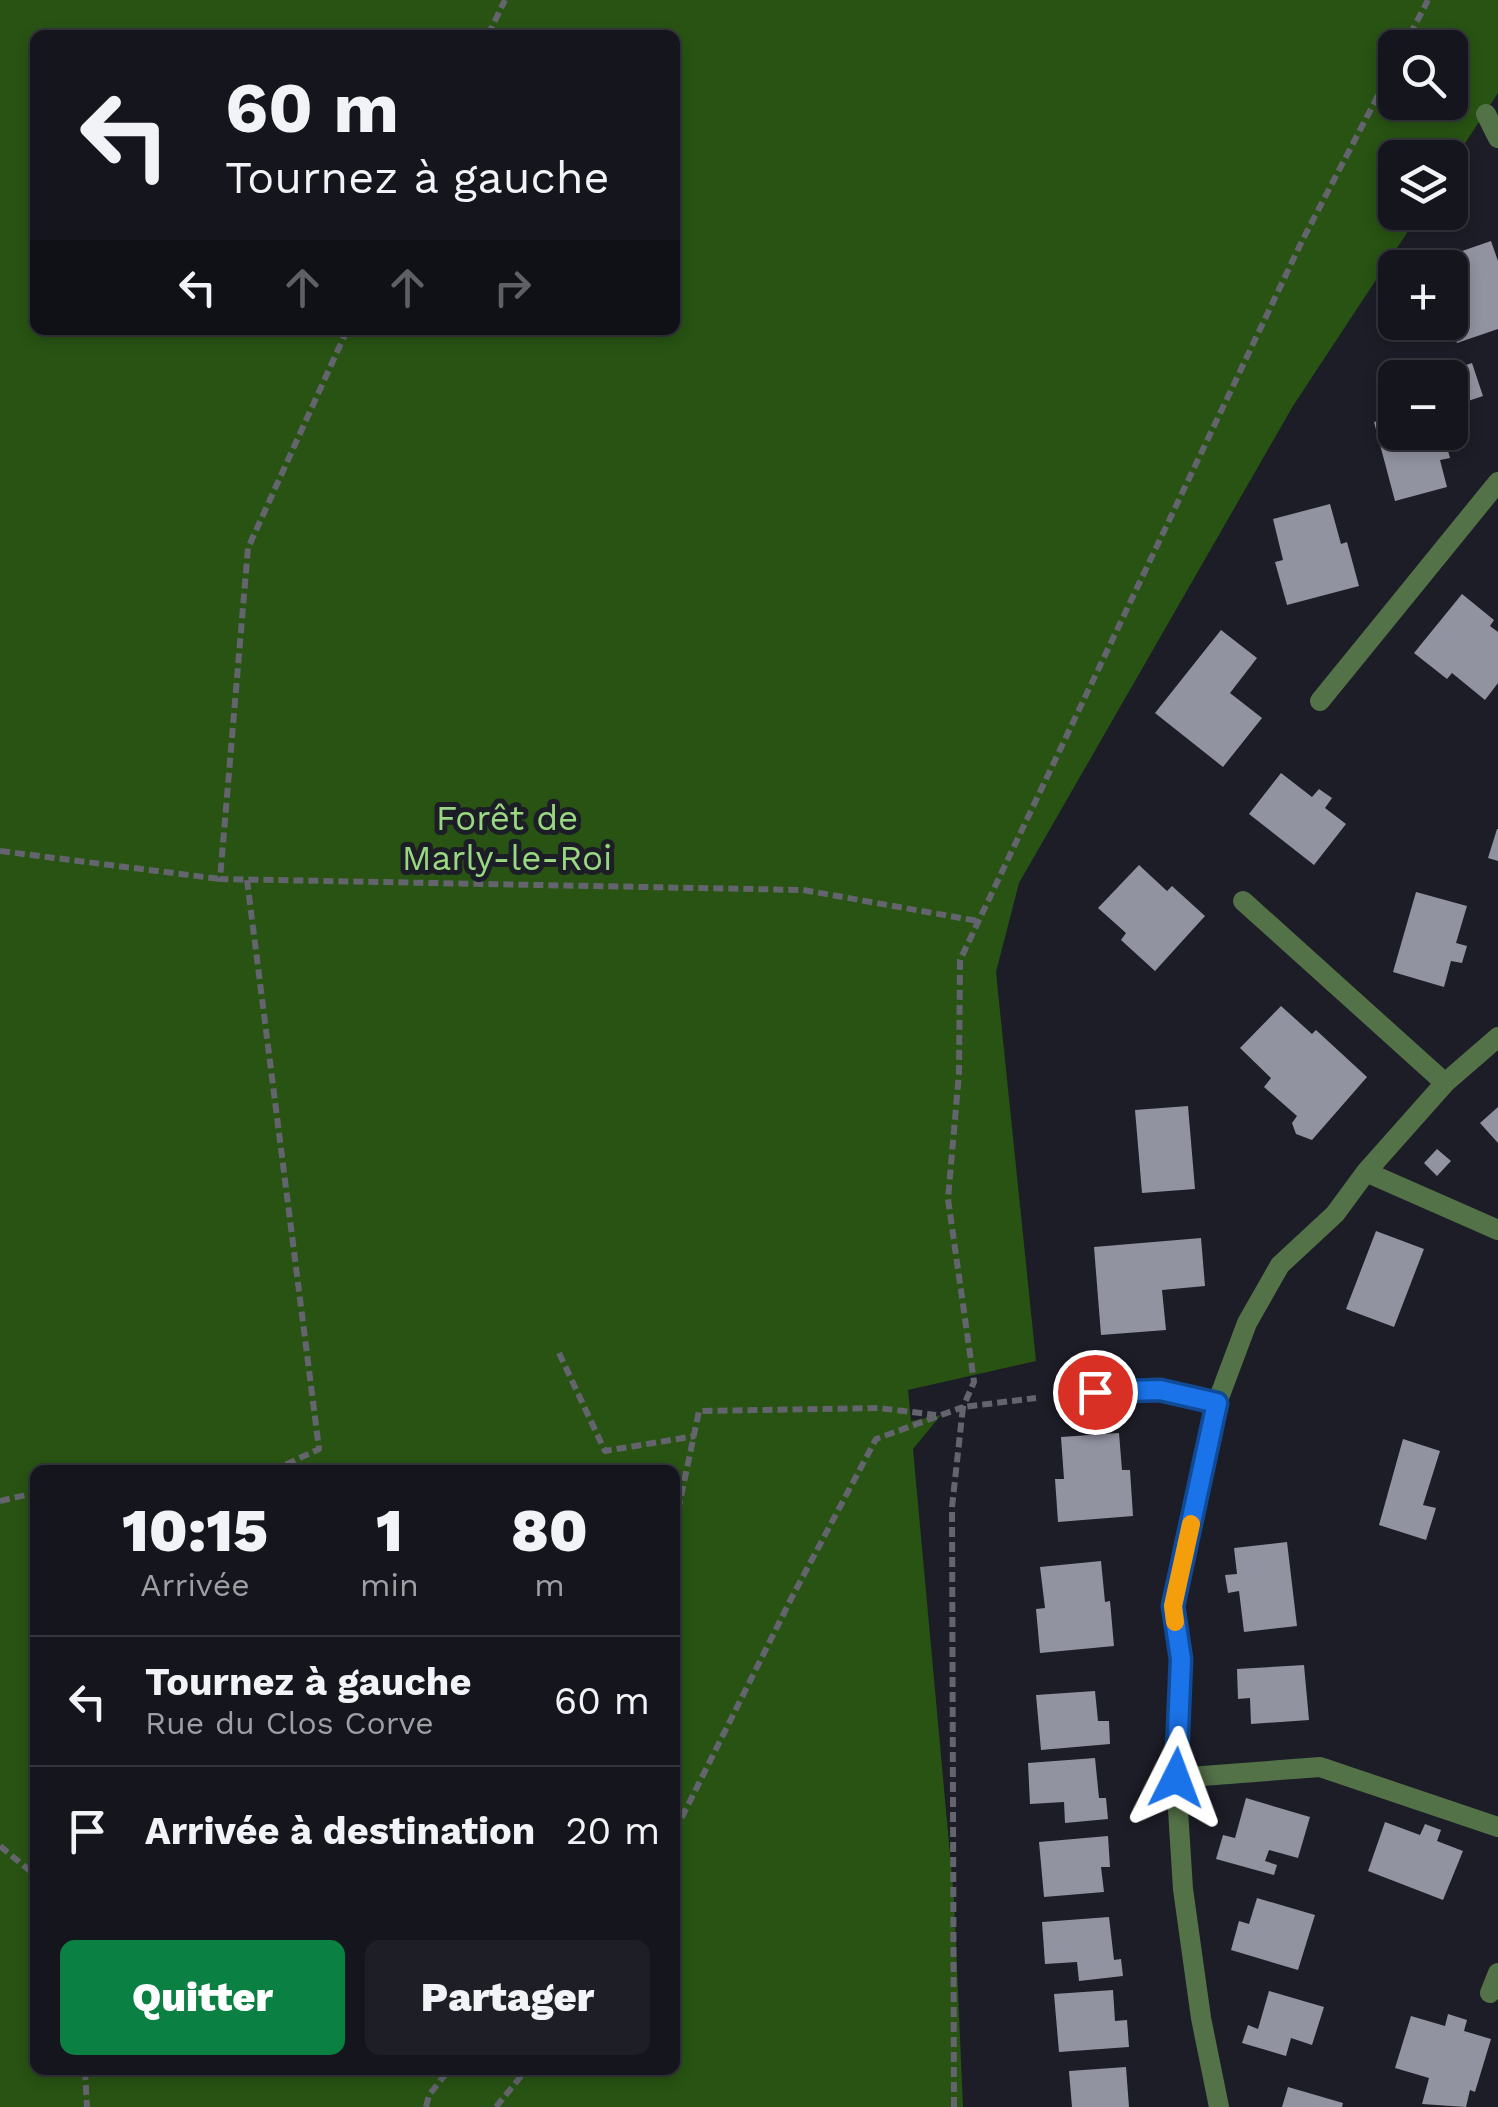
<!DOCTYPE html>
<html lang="fr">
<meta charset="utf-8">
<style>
:root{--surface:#15161d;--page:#1e1f26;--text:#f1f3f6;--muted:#9d9fa4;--line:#34353b;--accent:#0b8043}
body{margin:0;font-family:"Work Sans",sans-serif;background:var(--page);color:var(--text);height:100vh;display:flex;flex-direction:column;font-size:38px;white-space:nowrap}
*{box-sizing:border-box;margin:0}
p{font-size:32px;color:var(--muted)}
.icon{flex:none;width:55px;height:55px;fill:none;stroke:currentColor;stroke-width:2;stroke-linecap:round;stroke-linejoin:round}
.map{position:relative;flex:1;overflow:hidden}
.sheet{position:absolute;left:30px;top:1465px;width:650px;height:610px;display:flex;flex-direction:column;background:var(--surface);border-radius:15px;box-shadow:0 5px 15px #0003,0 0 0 2px var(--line)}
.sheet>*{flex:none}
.hud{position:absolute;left:30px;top:30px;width:650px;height:305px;border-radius:15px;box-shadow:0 5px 15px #0003,0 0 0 2px var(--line);background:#15161d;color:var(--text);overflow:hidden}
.fabs{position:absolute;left:1378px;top:30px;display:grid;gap:20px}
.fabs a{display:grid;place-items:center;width:90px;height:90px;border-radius:15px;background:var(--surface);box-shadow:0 5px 15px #0003,0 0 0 2px var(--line);font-size:50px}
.pin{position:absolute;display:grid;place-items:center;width:85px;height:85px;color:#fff;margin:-42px;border:5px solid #fff;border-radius:50%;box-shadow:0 2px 10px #0007}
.me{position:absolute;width:110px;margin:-55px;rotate:3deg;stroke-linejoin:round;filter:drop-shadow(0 0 8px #0008)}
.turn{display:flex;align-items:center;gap:35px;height:210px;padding:0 30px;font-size:45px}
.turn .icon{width:130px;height:130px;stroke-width:2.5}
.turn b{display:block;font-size:70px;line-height:85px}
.lanes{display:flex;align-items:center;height:95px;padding:0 30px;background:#0003;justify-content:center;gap:50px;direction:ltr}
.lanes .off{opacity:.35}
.eta{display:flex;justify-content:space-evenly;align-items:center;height:170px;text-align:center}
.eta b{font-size:60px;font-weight:800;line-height:70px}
.button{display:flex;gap:20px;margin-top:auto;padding:20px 30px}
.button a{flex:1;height:115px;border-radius:15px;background:var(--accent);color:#fff;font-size:40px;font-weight:800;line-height:115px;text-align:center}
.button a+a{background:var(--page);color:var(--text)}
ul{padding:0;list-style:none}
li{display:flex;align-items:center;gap:30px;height:130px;padding:0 30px;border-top:2px solid var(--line)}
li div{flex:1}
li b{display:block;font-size:38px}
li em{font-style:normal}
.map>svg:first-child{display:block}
</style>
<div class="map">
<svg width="1498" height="2107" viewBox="0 0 1498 2107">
<rect width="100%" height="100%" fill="#1c1d27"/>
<path fill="#285313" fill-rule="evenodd" d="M0 0H1498V93L1450 166V158H1395V212L1420 213 1293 406 1019 883 996 972 1036 1361 908 1390 911 1421 941 1415 913 1449 954 1898 963 2107H0ZM35 35H675V330H35ZM1395 48H1450V102H1395ZM35 1470H675V2070H35Z"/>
<path fill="#9193a0" d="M1491 241 1498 261V329L1457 343 1450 324V268H1439L1436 260Z
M1472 363 1483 396 1450 407V378L1429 377Z
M1395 416V432H1433L1436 443 1445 440 1450 458 1440 460 1447 487 1395 501 1374 422Z
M1330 504 1341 544 1347 542 1359 586 1287 605 1275 562 1283 560 1273 519Z
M1462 594 1494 620 1490 626 1498 632V683L1485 700 1452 673 1447 679 1414 653Z
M1221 630 1257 658 1230 693 1262 718 1223 767 1155 713Z
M1281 773 1312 797 1319 789 1332 798 1325 808 1346 824 1314 865 1249 814Z
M1497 829H1498V861L1488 858Z
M1139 865 1167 891 1172 886 1205 916 1155 971 1121 940 1126 933 1098 908Z
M1416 892 1467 906 1456 943 1467 946 1462 963 1451 961 1444 987 1393 972Z
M1281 1006 1312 1034 1316 1030 1367 1077 1312 1140 1296 1134 1292 1123 1297 1116 1264 1087 1271 1078 1240 1048Z
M1188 1106 1195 1189 1142 1193 1135 1110Z
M1498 1107V1143L1480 1123Z
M1437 1149 1451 1161 1437 1176 1424 1163Z
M1376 1231 1424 1249 1394 1327 1346 1309Z
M1201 1238 1205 1286 1162 1290 1166 1330 1101 1335 1094 1247Z
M1119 1433 1122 1470H1130L1133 1516 1058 1522 1055 1479H1064L1061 1437Z
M1403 1439 1440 1451 1423 1505 1436 1508 1426 1540 1379 1525Z
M1287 1542 1297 1626 1244 1632 1239 1591 1228 1593 1225 1575 1237 1574 1234 1548Z
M1101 1561 1105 1602 1110 1601 1114 1646 1040 1653 1036 1609 1045 1608 1040 1567Z
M1304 1665 1309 1720 1251 1724 1250 1698 1238 1699 1237 1669Z
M1095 1691 1098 1721H1109L1110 1744 1041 1750 1036 1695Z
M1095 1758 1099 1798H1106L1108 1819 1065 1823 1064 1802 1030 1804 1028 1763Z
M1246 1798 1310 1817 1298 1858 1269 1850 1265 1861 1277 1865 1274 1875 1216 1859 1223 1835 1235 1838Z
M1385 1822 1420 1835 1425 1824 1441 1830 1437 1841 1463 1851 1443 1900 1368 1871Z
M1108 1836 1110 1867H1101L1104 1892 1044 1897 1039 1842Z
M1257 1898 1315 1915 1298 1970 1231 1950 1239 1921 1249 1924Z
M1109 1917 1114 1960 1121 1959 1123 1976 1079 1981 1077 1962 1045 1964 1042 1922Z
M1113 1990 1115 2021 1127 2020 1129 2047 1059 2052 1054 1994Z
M1269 1991 1324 2007 1312 2045 1291 2038 1286 2056 1242 2043 1248 2025 1258 2029Z
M1448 2014 1467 2020 1464 2031 1491 2039 1475 2092 1470 2090 1466 2107 1422 2104 1429 2078 1395 2068 1411 2016 1445 2026Z
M1126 2067 1129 2107H1072L1069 2071Z
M1288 2087 1343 2103 1342 2107H1282Z"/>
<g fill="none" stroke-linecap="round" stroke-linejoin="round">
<path stroke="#63646d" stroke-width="6" stroke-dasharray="10 5" stroke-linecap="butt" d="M488 35 505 0
M1403 48 1428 0
M347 330 248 548 220 879 803 890 978 921
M0 851 220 879
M247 880 319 1449 274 1470
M559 1353 605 1451 695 1436
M0 1501 35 1493
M675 1525 699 1411 879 1408 936 1415
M675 1831 792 1597 876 1439 963 1407 974 1382 948 1199 959 1073 960 960 1302 241 1395 63
M0 1846 35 1875
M85 2070 87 2107
M426 2107 429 2095 449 2070
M496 2107 526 2070
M954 2107 952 1507 963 1407 1036 1398"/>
<path stroke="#547248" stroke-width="20" d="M1486 114 1498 138
M1320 701 1498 482
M1243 901 1445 1083
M1366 1172 1498 1230
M1063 1394 1160 1389 1217 1403
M1176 1778 1320 1767 1498 1827
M1490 1993 1498 1973
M1219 2107 1201 2018 1183 1889 1176 1778 1181 1659 1173 1606 1217 1403 1247 1323 1280 1265 1335 1214 1366 1172 1445 1083 1498 1037"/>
</g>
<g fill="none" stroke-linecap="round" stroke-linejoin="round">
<defs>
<path id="route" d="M1095 1392 1160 1390 1217 1403 1173 1606 1181 1659 1176 1778"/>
</defs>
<use href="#route" stroke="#114b97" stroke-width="25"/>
<use href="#route" stroke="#1a73e8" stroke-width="18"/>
<path stroke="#f59e0b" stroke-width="18" d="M1175 1622 1173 1606 1191 1524"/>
</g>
<g text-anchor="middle" stroke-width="10" stroke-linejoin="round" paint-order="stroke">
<g font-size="35" fill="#99d780" stroke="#1c1d27">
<text x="507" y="830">Forêt de<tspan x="507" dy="40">Marly-le-Roi</tspan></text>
</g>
</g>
</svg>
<div class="fabs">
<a><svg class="icon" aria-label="search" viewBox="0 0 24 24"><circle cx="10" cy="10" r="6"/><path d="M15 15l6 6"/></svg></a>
<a><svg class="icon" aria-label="layers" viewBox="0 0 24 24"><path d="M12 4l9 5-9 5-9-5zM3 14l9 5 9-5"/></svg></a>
<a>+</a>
<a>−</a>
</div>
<div class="pin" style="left:1095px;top:1392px;background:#d93025"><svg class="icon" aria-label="arrive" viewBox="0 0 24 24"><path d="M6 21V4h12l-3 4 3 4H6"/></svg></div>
<svg class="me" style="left:1176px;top:1778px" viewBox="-20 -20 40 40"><path d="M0-17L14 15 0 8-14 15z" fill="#1a73e8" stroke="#fff" stroke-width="4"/></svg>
<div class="hud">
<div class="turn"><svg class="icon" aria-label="left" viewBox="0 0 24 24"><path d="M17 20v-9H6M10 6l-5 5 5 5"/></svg><div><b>60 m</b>Tournez à gauche</div></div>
<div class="lanes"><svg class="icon" aria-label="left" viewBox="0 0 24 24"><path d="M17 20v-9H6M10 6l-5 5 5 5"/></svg><svg class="icon off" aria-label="ahead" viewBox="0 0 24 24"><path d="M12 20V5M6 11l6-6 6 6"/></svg><svg class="icon off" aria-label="ahead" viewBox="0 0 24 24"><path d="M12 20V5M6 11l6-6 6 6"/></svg><svg class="icon off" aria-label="right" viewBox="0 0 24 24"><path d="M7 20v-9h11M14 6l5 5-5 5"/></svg></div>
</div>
<section class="sheet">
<div class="eta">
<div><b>10:15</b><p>Arrivée</p></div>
<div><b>1</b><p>min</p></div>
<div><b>80</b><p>m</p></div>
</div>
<ul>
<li><svg class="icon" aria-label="left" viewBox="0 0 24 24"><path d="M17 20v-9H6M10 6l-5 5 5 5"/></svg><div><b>Tournez à gauche</b><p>Rue du Clos Corve</p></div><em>60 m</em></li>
<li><svg class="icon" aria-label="arrive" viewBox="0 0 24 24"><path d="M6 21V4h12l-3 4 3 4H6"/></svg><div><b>Arrivée à destination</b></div><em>20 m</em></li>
</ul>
<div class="button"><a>Quitter</a><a>Partager</a></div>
</section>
</div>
